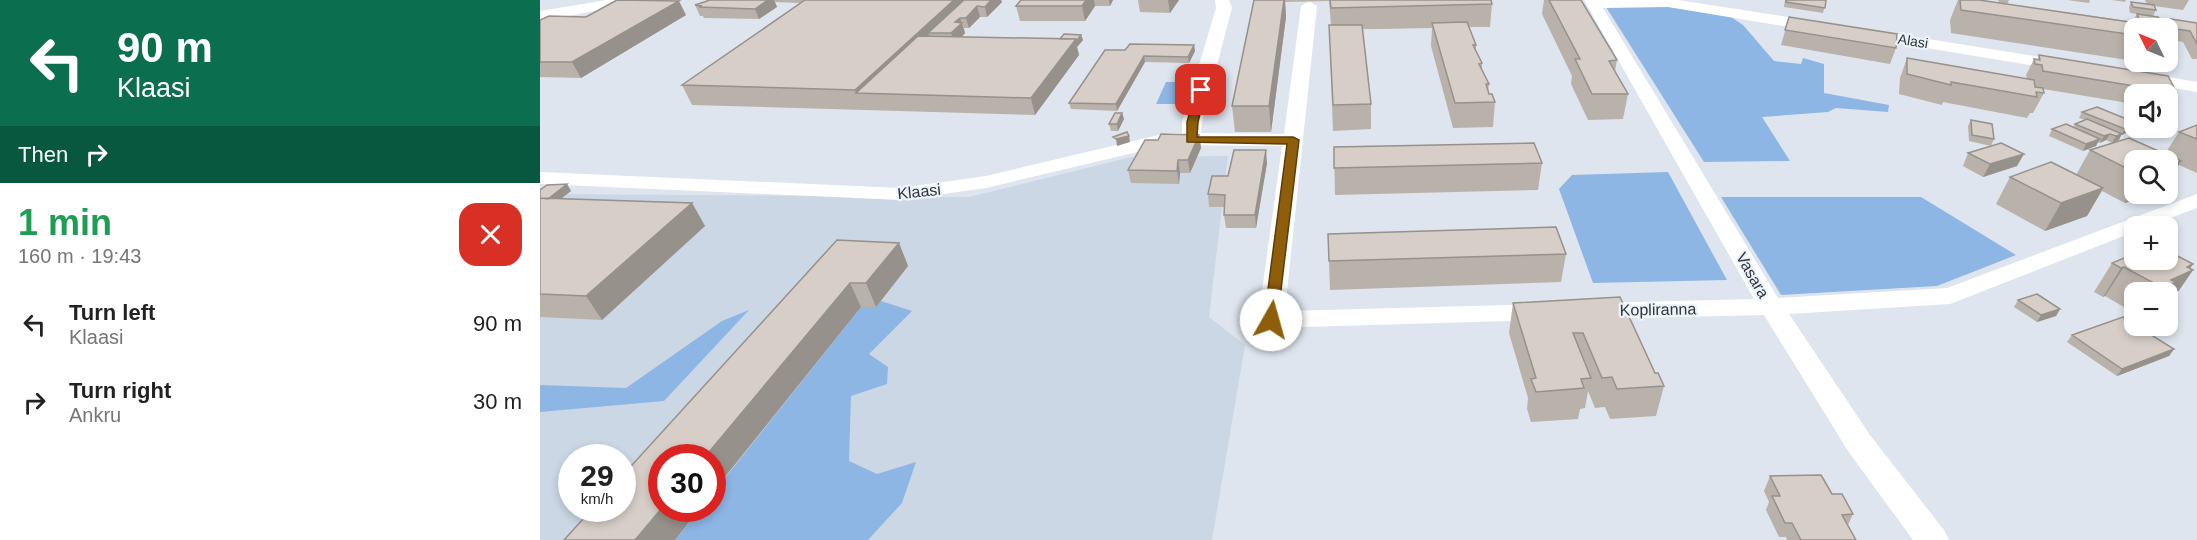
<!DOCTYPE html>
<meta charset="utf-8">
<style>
:root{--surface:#fff;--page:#f6f6f6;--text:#222;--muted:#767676}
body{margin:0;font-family:Helvetica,sans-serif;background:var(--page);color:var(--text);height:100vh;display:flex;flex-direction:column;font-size:22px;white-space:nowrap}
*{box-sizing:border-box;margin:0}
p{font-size:20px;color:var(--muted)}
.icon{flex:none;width:33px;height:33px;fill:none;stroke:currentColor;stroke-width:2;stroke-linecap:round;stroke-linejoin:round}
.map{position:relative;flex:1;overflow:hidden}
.sheet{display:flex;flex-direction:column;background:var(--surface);width:540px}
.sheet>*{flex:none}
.banner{background:#0b6e4f;color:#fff;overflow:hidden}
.needle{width:39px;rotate:313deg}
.controls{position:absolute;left:1584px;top:18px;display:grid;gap:12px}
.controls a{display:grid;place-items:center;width:54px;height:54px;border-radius:12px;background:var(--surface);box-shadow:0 3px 9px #0003;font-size:30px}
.speed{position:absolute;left:18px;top:444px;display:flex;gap:12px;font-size:30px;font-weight:700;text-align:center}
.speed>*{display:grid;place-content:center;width:78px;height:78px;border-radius:50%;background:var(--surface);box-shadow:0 3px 9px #0003;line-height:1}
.speed small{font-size:15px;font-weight:400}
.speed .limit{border:9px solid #d22;background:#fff;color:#111}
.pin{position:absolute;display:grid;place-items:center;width:51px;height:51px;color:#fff;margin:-26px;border-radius:12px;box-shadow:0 3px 9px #0006}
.me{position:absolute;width:66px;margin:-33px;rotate:7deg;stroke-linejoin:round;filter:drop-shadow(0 0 4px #0008)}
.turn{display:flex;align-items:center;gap:21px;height:126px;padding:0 18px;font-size:27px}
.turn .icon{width:78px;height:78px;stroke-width:2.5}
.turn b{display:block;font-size:42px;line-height:51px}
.then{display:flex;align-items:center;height:57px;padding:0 18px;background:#0003;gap:12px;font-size:22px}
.round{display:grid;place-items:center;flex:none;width:63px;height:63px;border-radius:18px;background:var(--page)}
.overview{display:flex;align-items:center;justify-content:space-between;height:102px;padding:0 18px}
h1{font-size:36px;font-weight:600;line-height:45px;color:#1e9e55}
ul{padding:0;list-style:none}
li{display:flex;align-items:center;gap:18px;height:78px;padding:0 18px}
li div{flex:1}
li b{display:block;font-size:22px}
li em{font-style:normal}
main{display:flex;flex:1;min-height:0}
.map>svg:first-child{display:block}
</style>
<main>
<section class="sheet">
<div class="banner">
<div class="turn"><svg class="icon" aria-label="left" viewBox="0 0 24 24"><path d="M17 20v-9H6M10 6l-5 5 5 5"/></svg><div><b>90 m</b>Klaasi</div></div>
<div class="then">Then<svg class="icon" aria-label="right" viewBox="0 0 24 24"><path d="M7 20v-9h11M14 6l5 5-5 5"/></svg></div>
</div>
<div class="overview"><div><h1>1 min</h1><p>160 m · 19:43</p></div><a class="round" style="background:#d93025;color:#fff"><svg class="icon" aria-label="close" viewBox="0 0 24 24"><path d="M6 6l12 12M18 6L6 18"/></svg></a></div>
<ul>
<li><svg class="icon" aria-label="left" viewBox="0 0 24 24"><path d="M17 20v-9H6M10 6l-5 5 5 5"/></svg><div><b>Turn left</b><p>Klaasi</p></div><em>90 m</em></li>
<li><svg class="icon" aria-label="right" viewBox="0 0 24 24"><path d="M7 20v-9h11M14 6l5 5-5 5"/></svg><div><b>Turn right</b><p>Ankru</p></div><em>30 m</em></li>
</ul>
</section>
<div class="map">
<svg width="1657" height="540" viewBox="0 0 1657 540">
<rect width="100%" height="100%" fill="#dee5ee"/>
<path fill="#cbd7e5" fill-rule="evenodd" d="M688 156 669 317 705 345 672 540H0V194L429 197 591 157ZM32 458H82V508H32ZM122 458H172V508H122Z"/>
<path fill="#8db6e5" d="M1123 6 1188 15 1203 25 1234 61 1261 64 1263 58 1284 64V93L1349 105 1348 112 1296 108 1288 112 1222 117 1250 161 1164 162 1066 7Z
M626 82H650L641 104H616Z
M1128 172 1187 280 1053 283 1019 189 1032 175Z
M1181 197H1381L1476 255 1397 286 1241 295Z
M341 301 372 311 329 354 348 367 347 384 311 396 309 461 337 474 376 462 362 503 328 540H135L160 509 172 508 173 493 321 307H336Z
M209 310 124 401 0 412V385L86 388 182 321Z"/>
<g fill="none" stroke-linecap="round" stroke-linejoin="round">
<path fill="#fff" fill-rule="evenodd" d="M67 0H100L93 4 0 21V11Z
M675 0H689L692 8 662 122 661 133 744 134 761 6 769 1 777 6 745 311 1004 304 1013 306 1017 312 1013 318 1004 320 731 328 722 326 718 320 742 146 627 145 446 188 360 200 0 184V172L360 188 446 176 627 133H642V122L676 8Z
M1044 0H1138L1280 22 1288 27 1280 32 1128 7 1063 8 1238 298 1407 288 1657 194V208L1609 226H1594V232L1410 304 1249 314 1330 435 1404 530 1409 540H1373L1308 451 1224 315 1054 319 1045 317 1041 311 1045 305 1054 303 1214 299Z
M1326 29 1526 61 1532 62 1535 66 1532 70 1526 71 1320 37 1318 34Z
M1599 72 1657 82V92L1593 81 1590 77 1593 73Z"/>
</g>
<path fill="#b9b2ab" d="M170 0H461L462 2 447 17H440L429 28H424L425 33 422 37 520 39 541 35 543 40 537 47 539 55 495 115 152 105 142 85 260 3 235 2 237 7 219 19 164 18 163 16H160L155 5Z
M481 0H573L570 6H555L545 21H480L476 6Z
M598 0H639L630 13 600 12Z
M714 0H951L952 4 950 27H929L936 45V50L942 63V69L949 84 948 92 955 102 953 127 913 128 891 46 892 28 840 29H823L831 104V129L793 131 789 25H791L789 1 745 2 746 17 731 132H695L692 106Z
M1004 0H1041L1077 60 1075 71 1088 94 1083 119 1048 120 1031 84 1032 76 1002 14Z
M1245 0H1286L1283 13 1244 7Z
M1418 0H1439L1459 3 1458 0H1469L1467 4 1595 22 1594 19 1597 14 1622 22 1619 28 1611 27 1594 28V61L1411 33 1410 20Z
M1527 0H1550L1549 3Z
M1572 0H1586L1585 2Z
M1605 0H1649L1643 10 1614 6 1616 10 1613 16 1590 13 1589 7 1591 2 1607 4Z
M146 15 41 78 0 77V20L46 17Z
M1249 17 1356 48 1350 64 1241 45Z
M1631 19 1657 23V59H1652L1643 42 1630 40 1628 35V28H1626Z
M654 45 655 51 649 63 605 62 577 111 531 109 529 103 585 50Z
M1499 55 1637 93 1628 109V94H1594V104L1503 89 1504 93 1493 113H1490L1487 118 1403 102 1402 105 1359 94 1360 78 1367 58 1487 79 1486 75 1494 59 1497 60Z
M1542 112 1594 128H1603L1600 132 1593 136 1586 133 1581 135 1579 140 1572 143 1566 140 1560 143 1558 142 1556 146 1543 151 1509 136 1512 129 1533 128 1535 124 1545 120 1539 118Z
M582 113 584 119 578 131H571L569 124Z
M1431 120 1454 139 1451 146 1429 141 1428 126Z
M1657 125V173L1639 165 1628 183V160H1594V194H1610L1585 203 1562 191 1547 216 1505 231 1456 204 1470 177 1536 175 1550 150 1625 154 1639 132Z
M659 135 661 148 650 173H640L639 184 591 183 588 170 618 140Z
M794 147 1002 163 998 190 795 195Z
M1428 153 1477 166 1443 177 1423 166Z
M727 163 716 228H686L684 215V207H669L668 194 688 176Z
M27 184 31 191 20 199 152 203 165 226 62 320 0 317V190Z
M788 234 1026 254 1021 282 790 290Z
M297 240 359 243 368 266 336 307H321L172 493V458H122V508H160L135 540H24L53 508H82V476Z
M1572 263 1650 268 1653 270 1633 299 1628 301V292H1594V313L1565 296 1563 297 1554 292Z
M1080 297 1115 373 1124 386 1116 416 1070 419 1065 407 1055 408 1048 391 1045 408 1040 409 1038 419 991 422 987 409 988 398 969 333 973 303Z
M1478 300 1520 309 1516 316 1497 322 1474 307Z
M1532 335 1634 349 1629 356 1577 376 1527 342Z
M1230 476 1292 494 1313 514 1308 525 1316 540H1247L1246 537H1239L1226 510 1229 502 1224 491Z"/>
<path fill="#96918b" d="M228 0H234L237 7 219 19 215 9Z
M414 0H438L388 33 392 44 316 93 315 90Z
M451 0H461L462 2 447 17 445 7Z
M546 0H554L555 6 545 21 542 6Z
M569 0H573L570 6Z
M628 0H639L630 13Z
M744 0H745L746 17 731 132 729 106Z
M139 1 146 15 41 78 32 62Z
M437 6 440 17 429 28 426 18Z
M420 18 425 33 415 44 411 33 415 22Z
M541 35 543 40 537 47 539 55 495 115 491 98 536 39Z
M654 45 655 51 649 63 648 57Z
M604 56 605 62 577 111 576 104Z
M582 113 584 119 578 131 577 124Z
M1590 127 1586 133 1581 135 1579 140 1572 143 1576 136 1582 134 1585 129Z
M1601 128H1603L1600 132 1593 136 1597 129Z
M1570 134 1566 140 1560 143 1564 136Z
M659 135 661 148 650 173 648 160Z
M589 136 590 142 577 146 576 139Z
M1560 139 1556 146 1543 151 1546 144Z
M726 150 727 163 716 228 715 215Z
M1484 154 1477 166 1443 177 1450 164Z
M638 160 640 173 639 184 637 171Z
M1641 161 1628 183V166Z
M27 184 31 191 8 209 3 202Z
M1563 188 1547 216 1505 231 1521 203Z
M1594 188V194H1610L1585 203Z
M152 203 165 226 62 320 46 296Z
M359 243 368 266 336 307 326 283Z
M1653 264 1647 273 1653 270 1633 299 1628 301V292H1619L1631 280 1647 267Z
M1584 267 1565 296 1563 297 1581 268Z
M310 283 321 307 172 493V458H164Z
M1520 309 1516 316 1497 322 1501 315Z
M1634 349 1629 356 1577 376 1582 369Z
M122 508H160L135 540H95Z"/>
<path fill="#d7cfc7" stroke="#96918b" stroke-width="1.5" d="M77 0 139 1 32 62H0V20L9 16 46 17Z
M170 0H228L215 9 159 7 162 6 155 5Z
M265 0H414L315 90 142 85Z
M424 0H451L445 7 437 6 426 18H420L415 22 422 23 411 33H388Z
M481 0H546L542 6H476Z
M714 0H744L729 106H692Z
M790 0H951L952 4 791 8Z
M1009 0H1041L1077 60 1069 61 1088 94H1052L1035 59H1040Z
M1246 0H1286L1285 8 1246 2Z
M1420 0H1439L1610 25 1612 28H1594V35L1421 10Z
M1591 2 1614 5 1616 10 1593 7Z
M1597 14 1618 17 1622 22 1599 19Z
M1249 17 1357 34 1356 48 1245 30Z
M1631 19 1657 23V44L1650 31 1636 29Z
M927 22 936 45H933L942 63 939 64 949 84H946L949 94H952L955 102 915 103 892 23Z
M789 25H822L831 104 793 105Z
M524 34 541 35 536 42V39H520Z
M378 36 536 39 491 98 316 93Z
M590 44 654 45 648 57 604 56 576 104 529 103 565 50H585Z
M1499 55 1628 76 1637 93 1503 71 1502 65 1495 64 1494 59 1500 60Z
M1367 58 1494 80 1495 87 1503 88 1504 93 1496 92 1497 97 1411 82V85L1367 74Z
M1557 107 1594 122V128H1601L1597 129 1590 127 1585 129 1542 112Z
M575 113H582L577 124H569Z
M1547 119 1582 134 1576 136 1570 134 1564 136 1535 124Z
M1431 120 1452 124 1454 139 1432 135Z
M1526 124 1560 139 1546 144 1512 129Z
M1657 125V139L1639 132Z
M587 132 589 136 576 139 573 137Z
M621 134 659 135 648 160H638L637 171 588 170 605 140H618Z
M1589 138 1641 161 1628 166V160H1594V172L1550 150Z
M994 143 1002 163 794 168V147Z
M1461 143 1484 154 1450 164 1428 153Z
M694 150H726L715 215H684L685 195 668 194 672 176H688Z
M1511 162 1563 188 1521 203 1470 177Z
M27 184 8 199 0 198V190L7 185Z
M0 198 152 203 46 296 0 294Z
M1016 227 1026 254 789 261 788 234Z
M297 240 359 243 326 283H310L164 458H122V508L95 540H24L53 508H82V476Z
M1628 251 1653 264 1647 267 1653 270 1631 280 1636 282 1623 288 1584 267 1581 268 1572 263 1594 254V260H1628Z
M1497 294 1520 309 1501 315 1478 300Z
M1080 297 1115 373H1118L1124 386 1077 389 1072 377 1062 378 1043 333H1033L1051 378 1041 379 1044 388 996 392 991 379 996 378 973 303Z
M1583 317 1594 324V326H1597L1634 349 1582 369 1532 335Z
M1281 475 1292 494H1302L1313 514 1302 515 1316 540H1261L1252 523H1245L1232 496H1240L1230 476Z"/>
<path fill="#8f5e0a" stroke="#5d3d06" stroke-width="1.5" d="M661 87 666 90 658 122 657 137H753L759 140 737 323H726L724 320 747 144 647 142V122L656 90Z"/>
<g text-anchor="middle" stroke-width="4.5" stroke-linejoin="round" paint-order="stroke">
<g font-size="14" fill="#323539" stroke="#ebf3fb">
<text transform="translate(1373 41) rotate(9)" y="5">Alasi</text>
</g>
<g font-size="16" fill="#323539" stroke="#ebf3fb">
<text transform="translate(379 191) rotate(-6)" y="6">Klaasi</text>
<text transform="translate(1213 275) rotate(60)" y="6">Vasara</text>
<text transform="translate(1118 309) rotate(-1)" y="6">Kopliranna</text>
</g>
</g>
</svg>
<div class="controls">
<a><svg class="needle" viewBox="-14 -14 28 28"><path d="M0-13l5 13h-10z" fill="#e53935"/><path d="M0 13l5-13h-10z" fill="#767676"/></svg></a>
<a><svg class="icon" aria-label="sound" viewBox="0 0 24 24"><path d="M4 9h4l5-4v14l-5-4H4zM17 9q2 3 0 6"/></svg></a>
<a><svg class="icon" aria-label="search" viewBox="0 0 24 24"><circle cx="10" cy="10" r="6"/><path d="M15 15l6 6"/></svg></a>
<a>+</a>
<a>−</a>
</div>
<div class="speed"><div>29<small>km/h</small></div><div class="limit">30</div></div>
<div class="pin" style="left:661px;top:90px;background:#d93025"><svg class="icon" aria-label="arrive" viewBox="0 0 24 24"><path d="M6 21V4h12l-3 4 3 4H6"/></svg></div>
<svg class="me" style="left:731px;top:320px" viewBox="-20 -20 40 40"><circle r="19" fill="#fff"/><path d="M0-13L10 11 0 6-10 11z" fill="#8f5e0a"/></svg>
</div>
</main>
